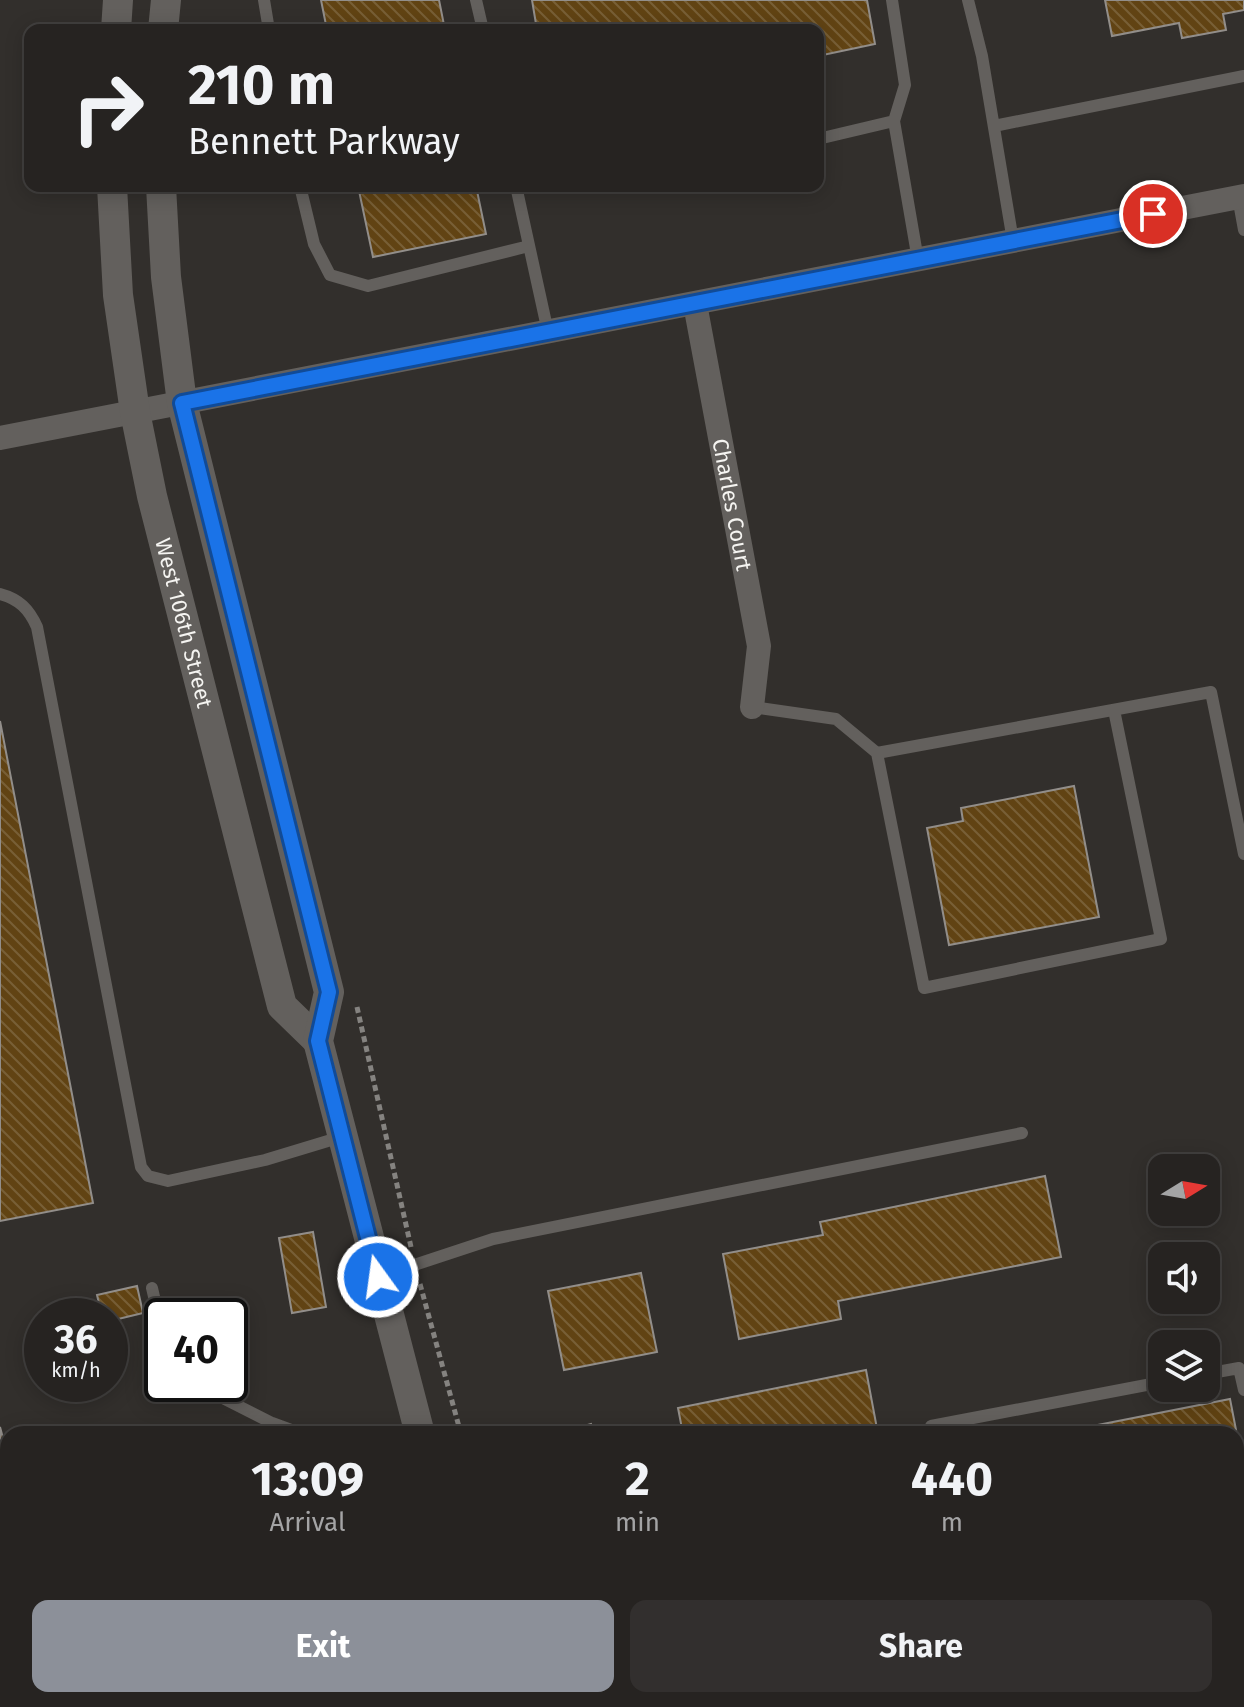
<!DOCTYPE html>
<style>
:root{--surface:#262321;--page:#322f2e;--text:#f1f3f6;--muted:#a4a4a5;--line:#42403f;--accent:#8c9099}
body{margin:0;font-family:"Fira Sans",sans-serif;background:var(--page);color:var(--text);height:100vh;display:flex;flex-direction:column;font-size:30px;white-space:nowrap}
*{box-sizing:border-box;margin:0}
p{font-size:26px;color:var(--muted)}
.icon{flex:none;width:44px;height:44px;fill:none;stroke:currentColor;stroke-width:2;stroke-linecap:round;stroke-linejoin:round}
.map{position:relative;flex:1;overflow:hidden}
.side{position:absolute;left:0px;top:1426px;width:1244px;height:282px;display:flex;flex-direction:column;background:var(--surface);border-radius:24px 24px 0 0;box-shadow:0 4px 20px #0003,0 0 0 2px var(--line)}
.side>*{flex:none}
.guide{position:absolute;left:24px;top:24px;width:800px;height:168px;border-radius:16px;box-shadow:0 4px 20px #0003,0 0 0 2px var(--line);background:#262321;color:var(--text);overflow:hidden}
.needle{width:52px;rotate:79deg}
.tools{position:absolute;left:1148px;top:1154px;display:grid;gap:16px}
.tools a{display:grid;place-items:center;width:72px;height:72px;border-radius:16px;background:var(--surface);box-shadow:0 4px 20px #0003,0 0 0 2px var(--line);font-size:40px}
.speed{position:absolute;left:24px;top:1298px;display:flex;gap:16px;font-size:40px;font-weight:700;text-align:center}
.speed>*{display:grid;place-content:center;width:104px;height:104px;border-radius:50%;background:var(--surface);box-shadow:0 4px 20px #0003,0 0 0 2px var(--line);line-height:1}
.speed small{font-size:20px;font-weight:400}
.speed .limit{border:4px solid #111;border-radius:12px;background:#fff;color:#111}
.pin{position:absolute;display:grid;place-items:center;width:68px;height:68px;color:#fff;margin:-34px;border:4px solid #fff;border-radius:50%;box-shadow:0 2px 8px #0007}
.me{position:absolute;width:88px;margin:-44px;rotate:346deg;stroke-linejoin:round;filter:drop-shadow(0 0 6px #0008)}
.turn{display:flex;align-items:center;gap:28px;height:168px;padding:0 32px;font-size:36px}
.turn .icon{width:104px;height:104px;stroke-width:2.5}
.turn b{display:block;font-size:56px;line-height:68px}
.eta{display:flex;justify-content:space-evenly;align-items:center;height:136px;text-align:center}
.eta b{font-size:48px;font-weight:700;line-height:56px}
.cta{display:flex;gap:16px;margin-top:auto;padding:16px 32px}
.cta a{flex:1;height:92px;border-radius:16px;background:var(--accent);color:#fff;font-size:32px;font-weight:700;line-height:92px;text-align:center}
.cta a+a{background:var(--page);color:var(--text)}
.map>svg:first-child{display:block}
</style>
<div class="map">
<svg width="1244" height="1707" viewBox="0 0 1244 1707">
<defs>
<pattern id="building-back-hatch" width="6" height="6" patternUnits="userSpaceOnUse" patternTransform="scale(2)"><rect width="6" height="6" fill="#614313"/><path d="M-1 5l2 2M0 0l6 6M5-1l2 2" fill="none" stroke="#785f36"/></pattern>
</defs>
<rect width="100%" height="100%" fill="#322f2c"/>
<path fill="url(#building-back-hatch)" stroke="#928e8a" stroke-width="2" d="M321 0H439L445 30H327Z
M532 0H867L875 44 818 56V30H537Z
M1105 0H1244V10L1223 14 1226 30 1182 38 1179 23 1112 36Z
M358 186H476L486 234 373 257Z
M0 721 93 1203 0 1221Z
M1074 786 1099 917 949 945 927 828 963 821 961 808Z
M1045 1176 1061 1257 838 1301 841 1319 739 1339 723 1254 823 1235 820 1222Z
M313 1232 326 1307 292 1313 279 1238Z
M641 1273 657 1352 564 1370 548 1291Z
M137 1286 143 1313 110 1321V1316H102L97 1295Z
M866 1370 878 1434H683L678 1408Z
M1230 1399 1244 1471V1477L1236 1478V1434H1052Z
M591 1424 593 1434H555Z
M0 1427 8 1457V1564L0 1534Z
M223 1427 224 1434H186Z
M1244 1617V1707H1025L1023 1700H1236V1619Z
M8 1625V1673H5L0 1647V1627Z
M10 1700H211L212 1704 198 1707H11Z
M884 1700H979L981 1707H847Z"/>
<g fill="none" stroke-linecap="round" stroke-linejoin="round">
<path stroke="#858380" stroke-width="5" stroke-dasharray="6 4" stroke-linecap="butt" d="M357 1007 411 1247
M420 1284 461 1434
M533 1700 535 1707"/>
<path stroke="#63605d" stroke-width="12" d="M264 0 269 30
M476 0 483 30
M892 0 905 85 894 121 918 260
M968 0 982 56 1013 241
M994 126 1244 76
M818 139 894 121
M300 186 314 244 330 275 368 286 529 246
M516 186 548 332
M1238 197 1244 230
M0 594C19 599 29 609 37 627L141 1167 148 1176 168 1181 265 1160 341 1137
M752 707 836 719 877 753 1211 692 1244 854
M877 753 924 988 1161 939 1114 710
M378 1277 493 1239 1022 1133
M152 1288 162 1331
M1206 1374 1239 1368 1244 1390
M195 1384 272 1423 302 1434
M933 1434 931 1426 1162 1382
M350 1700H445
M997 1700 999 1707"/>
<g stroke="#63605d" stroke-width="24">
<path id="s1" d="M695 304 759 646 752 707"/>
<path d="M0 438 1244 196"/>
<path d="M1236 1550 1244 1548"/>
</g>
<g stroke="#63605d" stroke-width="30">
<path d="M116 30 118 0"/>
<path d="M163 30 166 0"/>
<path id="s2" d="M112 186 118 295 135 412 152 496 282 1006 318 1041"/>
<path d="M161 186 166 277 182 403 329 992 318 1041 420 1434"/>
<path d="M492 1700 494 1707"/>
</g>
</g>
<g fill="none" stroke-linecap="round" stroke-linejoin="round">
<defs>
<path id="route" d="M378 1277 318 1041 329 992 182 403 1153 214"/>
</defs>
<use href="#route" stroke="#114b97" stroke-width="20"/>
<use href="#route" stroke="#1a73e8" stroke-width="14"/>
</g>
<g text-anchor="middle" stroke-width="8" stroke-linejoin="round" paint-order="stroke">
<g font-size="22" fill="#f5f4f1" stroke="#282622">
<text dy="8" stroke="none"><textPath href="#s1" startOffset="204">Charles Court</textPath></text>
<text dy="8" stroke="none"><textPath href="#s2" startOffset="444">West 106th Street</textPath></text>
</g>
</g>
</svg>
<div class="tools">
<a><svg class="needle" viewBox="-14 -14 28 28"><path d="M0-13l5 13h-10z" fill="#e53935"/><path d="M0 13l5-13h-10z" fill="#a4a4a5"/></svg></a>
<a><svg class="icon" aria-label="sound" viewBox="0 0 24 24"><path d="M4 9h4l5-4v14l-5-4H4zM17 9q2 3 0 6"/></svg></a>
<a><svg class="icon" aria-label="layers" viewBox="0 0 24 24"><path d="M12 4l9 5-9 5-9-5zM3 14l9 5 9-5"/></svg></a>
</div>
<div class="speed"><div>36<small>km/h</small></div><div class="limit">40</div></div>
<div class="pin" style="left:1153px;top:214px;background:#d93025"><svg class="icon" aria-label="arrive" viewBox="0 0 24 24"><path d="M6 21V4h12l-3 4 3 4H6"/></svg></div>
<svg class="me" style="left:378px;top:1277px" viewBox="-20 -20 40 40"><circle r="17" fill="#1a73e8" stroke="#fff" stroke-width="3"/><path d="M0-11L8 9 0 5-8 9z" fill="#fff"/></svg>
<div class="guide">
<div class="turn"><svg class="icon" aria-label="right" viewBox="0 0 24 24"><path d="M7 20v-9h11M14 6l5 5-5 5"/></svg><div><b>210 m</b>Bennett Parkway</div></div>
</div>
<section class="side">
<div class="eta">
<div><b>13:09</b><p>Arrival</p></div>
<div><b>2</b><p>min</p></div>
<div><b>440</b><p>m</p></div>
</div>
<div class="cta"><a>Exit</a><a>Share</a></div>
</section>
</div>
